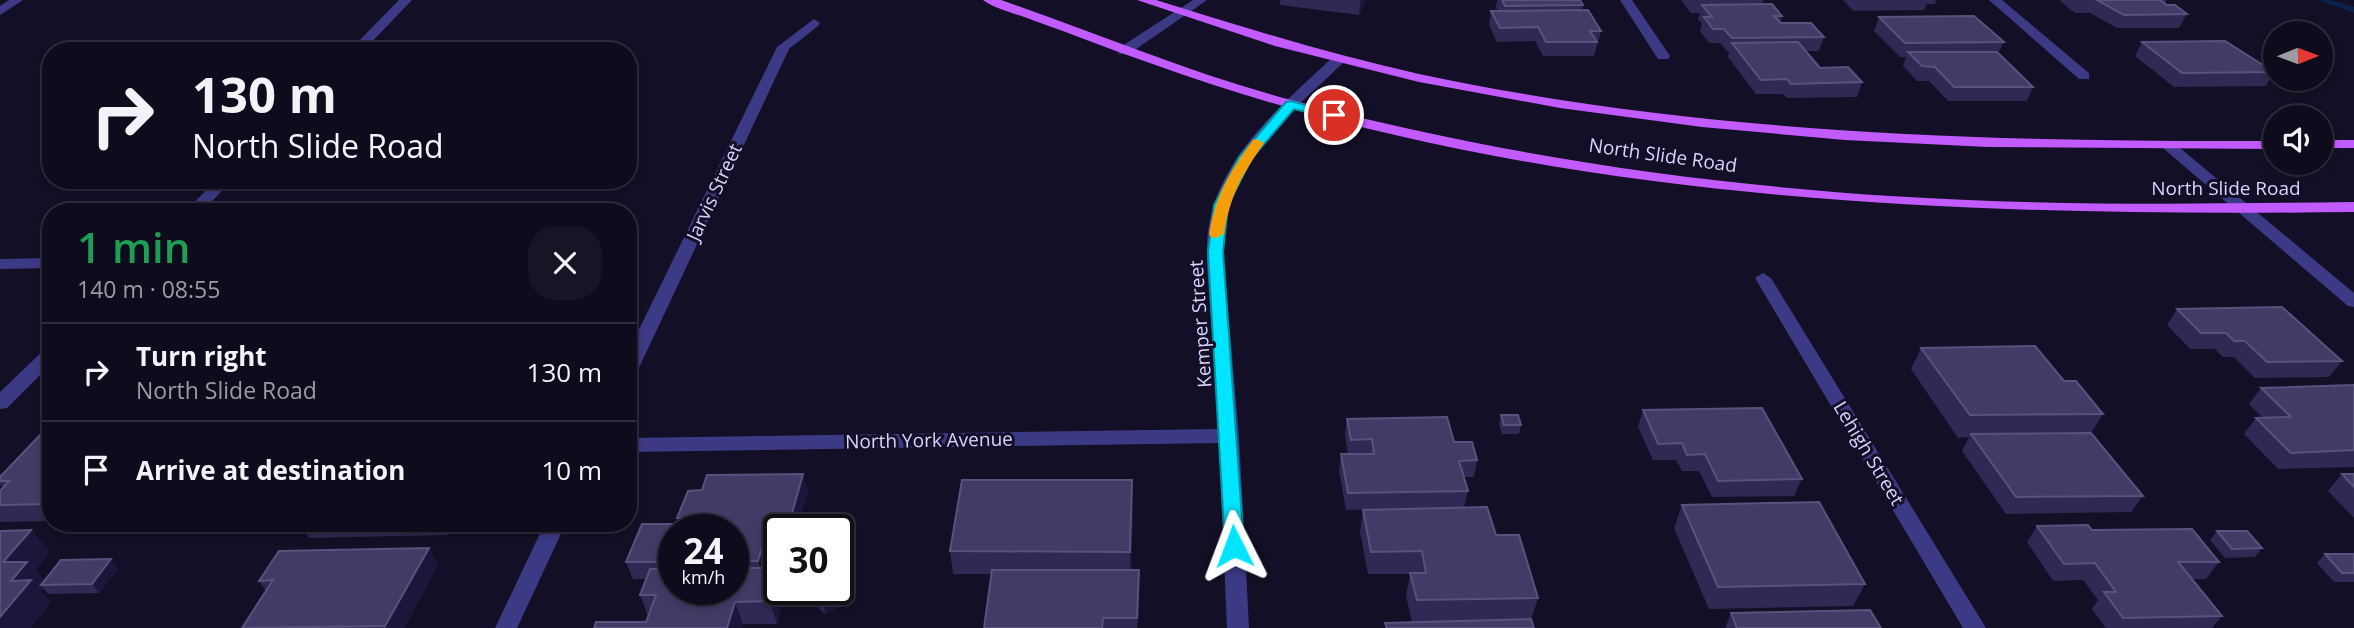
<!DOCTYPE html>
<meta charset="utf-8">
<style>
:root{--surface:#0e0b1c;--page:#171425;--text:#f1f3f6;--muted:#9b9ba3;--line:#2e2b3b}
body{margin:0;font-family:"Open Sans",sans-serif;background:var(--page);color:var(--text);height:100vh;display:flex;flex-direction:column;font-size:26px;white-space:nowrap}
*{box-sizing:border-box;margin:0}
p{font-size:23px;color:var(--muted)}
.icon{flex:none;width:38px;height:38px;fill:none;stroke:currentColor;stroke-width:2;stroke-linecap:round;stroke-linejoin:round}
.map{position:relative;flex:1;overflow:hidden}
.panel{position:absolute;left:42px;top:203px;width:595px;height:329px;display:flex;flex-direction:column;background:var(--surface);border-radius:28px;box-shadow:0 4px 10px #0003,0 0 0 2px var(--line)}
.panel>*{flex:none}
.banner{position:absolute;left:42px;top:42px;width:595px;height:147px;border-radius:28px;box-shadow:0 4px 10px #0003,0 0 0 2px var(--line);background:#0e0b1c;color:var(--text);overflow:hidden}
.needle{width:46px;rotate:89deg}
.controls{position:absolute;left:2263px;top:21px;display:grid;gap:14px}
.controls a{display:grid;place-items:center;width:70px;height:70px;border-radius:50%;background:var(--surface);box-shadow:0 4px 10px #0003,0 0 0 2px var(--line);font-size:35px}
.speed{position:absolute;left:658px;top:514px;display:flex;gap:14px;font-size:35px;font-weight:700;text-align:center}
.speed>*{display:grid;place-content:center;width:91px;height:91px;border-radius:50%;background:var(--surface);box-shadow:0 4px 10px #0003,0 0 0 2px var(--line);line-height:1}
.speed small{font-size:18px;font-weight:400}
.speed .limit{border:4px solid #111;border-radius:10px;background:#fff;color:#111}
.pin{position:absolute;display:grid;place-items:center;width:60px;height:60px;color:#fff;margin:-30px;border:4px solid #fff;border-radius:50%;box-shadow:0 2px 7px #0007}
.me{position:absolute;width:77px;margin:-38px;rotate:357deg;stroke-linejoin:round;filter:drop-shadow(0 0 5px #0008)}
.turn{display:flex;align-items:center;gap:24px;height:147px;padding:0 35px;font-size:32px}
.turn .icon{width:91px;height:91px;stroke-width:2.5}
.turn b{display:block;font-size:49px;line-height:60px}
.round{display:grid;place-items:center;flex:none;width:74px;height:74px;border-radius:28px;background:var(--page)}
.head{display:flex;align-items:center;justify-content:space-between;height:119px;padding:0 35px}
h1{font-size:42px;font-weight:600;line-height:52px;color:#1e9e55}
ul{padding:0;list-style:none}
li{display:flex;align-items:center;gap:21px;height:98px;padding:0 35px;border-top:2px solid var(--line)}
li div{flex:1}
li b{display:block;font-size:26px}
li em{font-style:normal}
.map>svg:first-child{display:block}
</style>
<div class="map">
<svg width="2354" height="628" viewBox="0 0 2354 628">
<rect width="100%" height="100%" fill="#130f26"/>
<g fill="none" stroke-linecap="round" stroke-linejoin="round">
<path fill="#0c2248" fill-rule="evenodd" d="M2318 0H2331L2354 7V13Z"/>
<path fill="#3d3a85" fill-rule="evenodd" d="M9 0H23L0 15V6Z
M399 0H412L363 51H349Z
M1193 0H1207L1129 54H1119V48Z
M1620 0H1632L1670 56 1668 59H1658Z
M1989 0H2002L2089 73V79H2079Z
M814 19 820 23 818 26 789 49 637 372 628 378V352L777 47Z
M1338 56 1345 60 1343 63C1283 120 1227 163 1223 252L1239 436 1249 628H1227L1219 443 628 452V438L1219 429C1216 388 1213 347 1210 306 1208 275 1203 242 1212 211 1230 147 1287 100 1333 57Z
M2169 142 2174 143 2354 293V307L2348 306 2164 149 2162 146Z
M216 180H232L202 212H185Z
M51 258V268L0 269V259Z
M1763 273 1771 278 1986 628H1963L1755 278Z
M51 347V364L7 408 0 409V392L45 349Z
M545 523H566L517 628H495Z"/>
<path fill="#c25bff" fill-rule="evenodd" d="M983 0H1001C1099 34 1195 75 1295 101 1489 153 1690 183 1890 196 2044 206 2199 204 2354 202V212C1948 217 1532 202 1147 62 1109 49 1072 34 1035 21 1018 14 997 10 983 0Z
M1137 0H1156C1243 27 1329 54 1419 74 1700 134 1989 142 2275 141V149L1988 147 1845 140 1702 127 1560 108 1419 82 1275 46Z
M2320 140H2354V148H2320Z"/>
</g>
<path fill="#312854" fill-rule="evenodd" d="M1280 0H1365L1359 15 1280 5Z
M1497 0H1580L1583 5 1582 10 1601 31 1594 56H1543L1535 41 1497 42 1489 25 1491 11H1498L1496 7Z
M1681 0H1764L1762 4 1782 16 1780 22 1781 23 1824 37 1819 51H1806L1820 68 1862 82 1857 97 1787 98 1783 94H1756L1728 57 1729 52H1728L1720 43H1709L1700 31 1702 23 1698 19 1700 13H1691Z
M1843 0H1936L1935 4H1927L1924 10 1853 11Z
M2061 0H2167L2165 4 2187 14 2179 28H2117L2090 13H2075L2060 1Z
M1879 17 2004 42 1998 53 2033 87 2027 101H1948L1929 81H1917L1903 66 1906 57H1900L1874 31Z
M2142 42 2274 72 2266 86 2174 87 2135 56Z
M2177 309 2342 361 2329 377 2255 378 2234 357H2223L2215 349H2190L2167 325Z
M1921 348 2064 381 2103 414 2091 433 2143 496 2131 512 2006 514 1962 451 1969 437 1958 438 1911 369Z
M2354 385V467L2278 469 2244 434 2256 418H2263L2249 404 2261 388Z
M1643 410 1802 479 1794 496 1712 497 1699 471H1682L1676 460H1653L1638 427Z
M1501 415 1521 425 1519 434H1502L1499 424Z
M1347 419 1454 442 1477 460 1474 477H1464L1468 491 1464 508 1346 510 1339 471 1341 454H1348L1345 435Z
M51 435V521L1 522 0 521V491L3 488 0 485V477Z
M2342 474H2354V518L2328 491Z
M808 491 798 525H814L816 530H779V534H776L766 568 786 590 777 624H743L646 622 648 616 640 595 646 579H633L626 562 679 524 677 518ZM674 530H733V590H674Z
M1133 503 1131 570H1139V593L1138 628H984L991 574H953L950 551Z
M1682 505 1865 584 1853 606 1709 609 1674 528Z
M1363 510 1496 535 1538 598 1531 620 1534 628H1385V623L1412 622 1406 596 1410 574H1368L1360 532Z
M300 523H455L448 535 309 538Z
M2037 526 2092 530 2219 562 2206 579H2191L2222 616 2212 628H2106L2092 609 2098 600 2083 580 2053 581 2027 542Z
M31 530 50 552 35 570 44 581 118 568 99 593 48 594 43 588 41 591 51 602 30 628Z
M2217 531 2262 548 2255 557 2225 558 2210 540Z
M429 548 438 565 404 628H242L266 591 259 581Z
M2325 554 2354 555V582H2334L2317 563Z
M810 593 848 600 826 615 812 602Z
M1731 613 1881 628H1725Z"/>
<path fill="#1d163a" d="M1361 0H1365L1359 15 1360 2Z
M803 474 808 491 797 530H794L791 517Z
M1132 480 1133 503 1131 574 1130 552Z
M771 517 776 534 763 577 758 561Z
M442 523H455L448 535Z
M31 530 50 552 35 570 46 584 41 585 43 588 41 591 51 602 30 628H0V617L11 581 3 562Z
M429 548 438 565 404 628H387L385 626Z
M111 559 118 568 99 593 92 584Z
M779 570V590H786L777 624 770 601Z
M1139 570V593L1138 628H1137Z
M846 591 848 600 826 615 824 606Z
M735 602 743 624 742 628H727Z"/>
<path fill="#433a66" stroke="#5a527e" stroke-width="2" d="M1502 0H1580L1583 5 1505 6Z
M2097 0H2160L2167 5H2175L2187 14 2124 15Z
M1772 4 1782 16H1774L1781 23H1811L1824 37 1732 38 1724 29H1713L1704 17H1712L1702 5Z
M1588 10 1601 31H1590L1597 42H1546L1538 27 1500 28 1491 11Z
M1974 16 2004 42 1905 43 1879 17Z
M2225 41 2274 72 2182 73 2142 42Z
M1798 42 1820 68 1848 67 1862 82 1791 84 1787 79 1761 80 1732 43Z
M1908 52H1997L2033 87H1954L1935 67 1922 66Z
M2282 307 2342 361 2267 362 2245 341H2234L2226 333H2201L2177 309Z
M2035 346 2064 381H2076L2103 414 1970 415 1921 348Z
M2354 385V450L2291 453 2256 418 2291 417 2261 388Z
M1762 408 1802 479 1718 481 1705 454 1687 455 1682 443 1658 444 1643 410Z
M1501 415H1518L1521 425H1504Z
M1447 417 1454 442H1472L1477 460 1459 461 1468 491 1348 493 1341 454H1374L1372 439 1351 440 1347 419Z
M2091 433 2143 496 2016 497 1971 434Z
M40 435H51V504L0 505V491L9 481H0V477Z
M803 474 791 517H771L758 561H733V530H674V562H626L642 524H681L683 518H677L688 491 702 490 707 475Z
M2342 474H2354V487Z
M962 480H1132L1130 552 950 551Z
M1819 502 1865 584 1718 587 1682 505Z
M1487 507 1496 535H1519L1538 598 1417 600 1410 573H1426L1422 551 1371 552 1363 510Z
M793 525H814L813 530H792Z
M2088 525 2092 530 2192 529 2219 562H2178L2222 616 2123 618 2104 592H2116L2095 563 2064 564 2037 526Z
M31 530 3 562H27L11 581 31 580 0 617V531Z
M2217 531H2247L2262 548 2232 549Z
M429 548 385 626 242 628 273 580 259 581 279 551Z
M2325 554H2353L2354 555V573H2342Z
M111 559 92 584 41 585 61 560Z
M733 568H779V570L770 601 735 602 727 628H594L596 622H646L656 595H640L650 569H674V590H733Z
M992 570H1139L1137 618H1103L1102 628H984Z
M838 584 846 591 824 606 810 593 814 590H838Z
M1870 610 1881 628H1737L1731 613Z
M1531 619 1534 628H1387L1385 623Z"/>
<path fill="#00e5ff" stroke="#0095a6" stroke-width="2" d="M1291 101 1340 115 1334 119 1294 109 1252 158 1228 205 1223 252 1244 546 1241 551 1234 553 1228 551 1225 546 1208 252 1214 205 1239 157 1286 102Z"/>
<path fill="#f59e0b" d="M1257 139 1264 143C1242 175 1230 195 1224 234L1216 238 1211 237 1209 234C1216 194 1229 173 1253 140Z"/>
<g text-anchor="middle" stroke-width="6" stroke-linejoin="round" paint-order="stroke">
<g font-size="19" fill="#d9d4ff" stroke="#130f26">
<text transform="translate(1663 155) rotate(8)" y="7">North Slide Road</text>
<text x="2226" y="195">North Slide Road</text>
<text transform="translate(714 192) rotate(-65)" y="7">Jarvis Street</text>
<text transform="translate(1200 324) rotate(-94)" y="7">Kemper Street</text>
<text transform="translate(929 440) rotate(-1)" y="7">North York Avenue</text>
<text transform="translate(1869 453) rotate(59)" y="7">Lehigh Street</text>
</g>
</g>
</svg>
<div class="controls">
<a><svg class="needle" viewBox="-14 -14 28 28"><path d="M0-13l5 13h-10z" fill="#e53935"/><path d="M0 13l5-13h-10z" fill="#9b9ba3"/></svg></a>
<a><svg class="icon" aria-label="sound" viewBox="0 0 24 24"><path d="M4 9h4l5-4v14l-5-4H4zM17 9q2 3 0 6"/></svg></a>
</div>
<div class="speed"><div>24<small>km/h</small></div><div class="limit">30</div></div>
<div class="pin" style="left:1334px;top:115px;background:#d93025"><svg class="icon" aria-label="arrive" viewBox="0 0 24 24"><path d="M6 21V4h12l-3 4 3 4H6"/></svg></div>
<svg class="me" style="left:1234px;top:546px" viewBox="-20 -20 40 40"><path d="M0-17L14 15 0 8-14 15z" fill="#00e5ff" stroke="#fff" stroke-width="4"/></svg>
<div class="banner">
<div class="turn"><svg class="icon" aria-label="right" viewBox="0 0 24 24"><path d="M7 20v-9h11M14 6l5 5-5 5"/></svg><div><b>130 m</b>North Slide Road</div></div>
</div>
<section class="panel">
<div class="head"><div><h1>1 min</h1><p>140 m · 08:55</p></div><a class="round"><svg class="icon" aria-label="close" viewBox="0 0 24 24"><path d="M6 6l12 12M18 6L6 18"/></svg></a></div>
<ul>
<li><svg class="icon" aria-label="right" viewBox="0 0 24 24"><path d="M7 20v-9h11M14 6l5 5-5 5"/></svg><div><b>Turn right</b><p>North Slide Road</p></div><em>130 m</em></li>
<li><svg class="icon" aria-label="arrive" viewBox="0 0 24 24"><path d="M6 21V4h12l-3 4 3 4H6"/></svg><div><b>Arrive at destination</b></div><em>10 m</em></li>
</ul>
</section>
</div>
